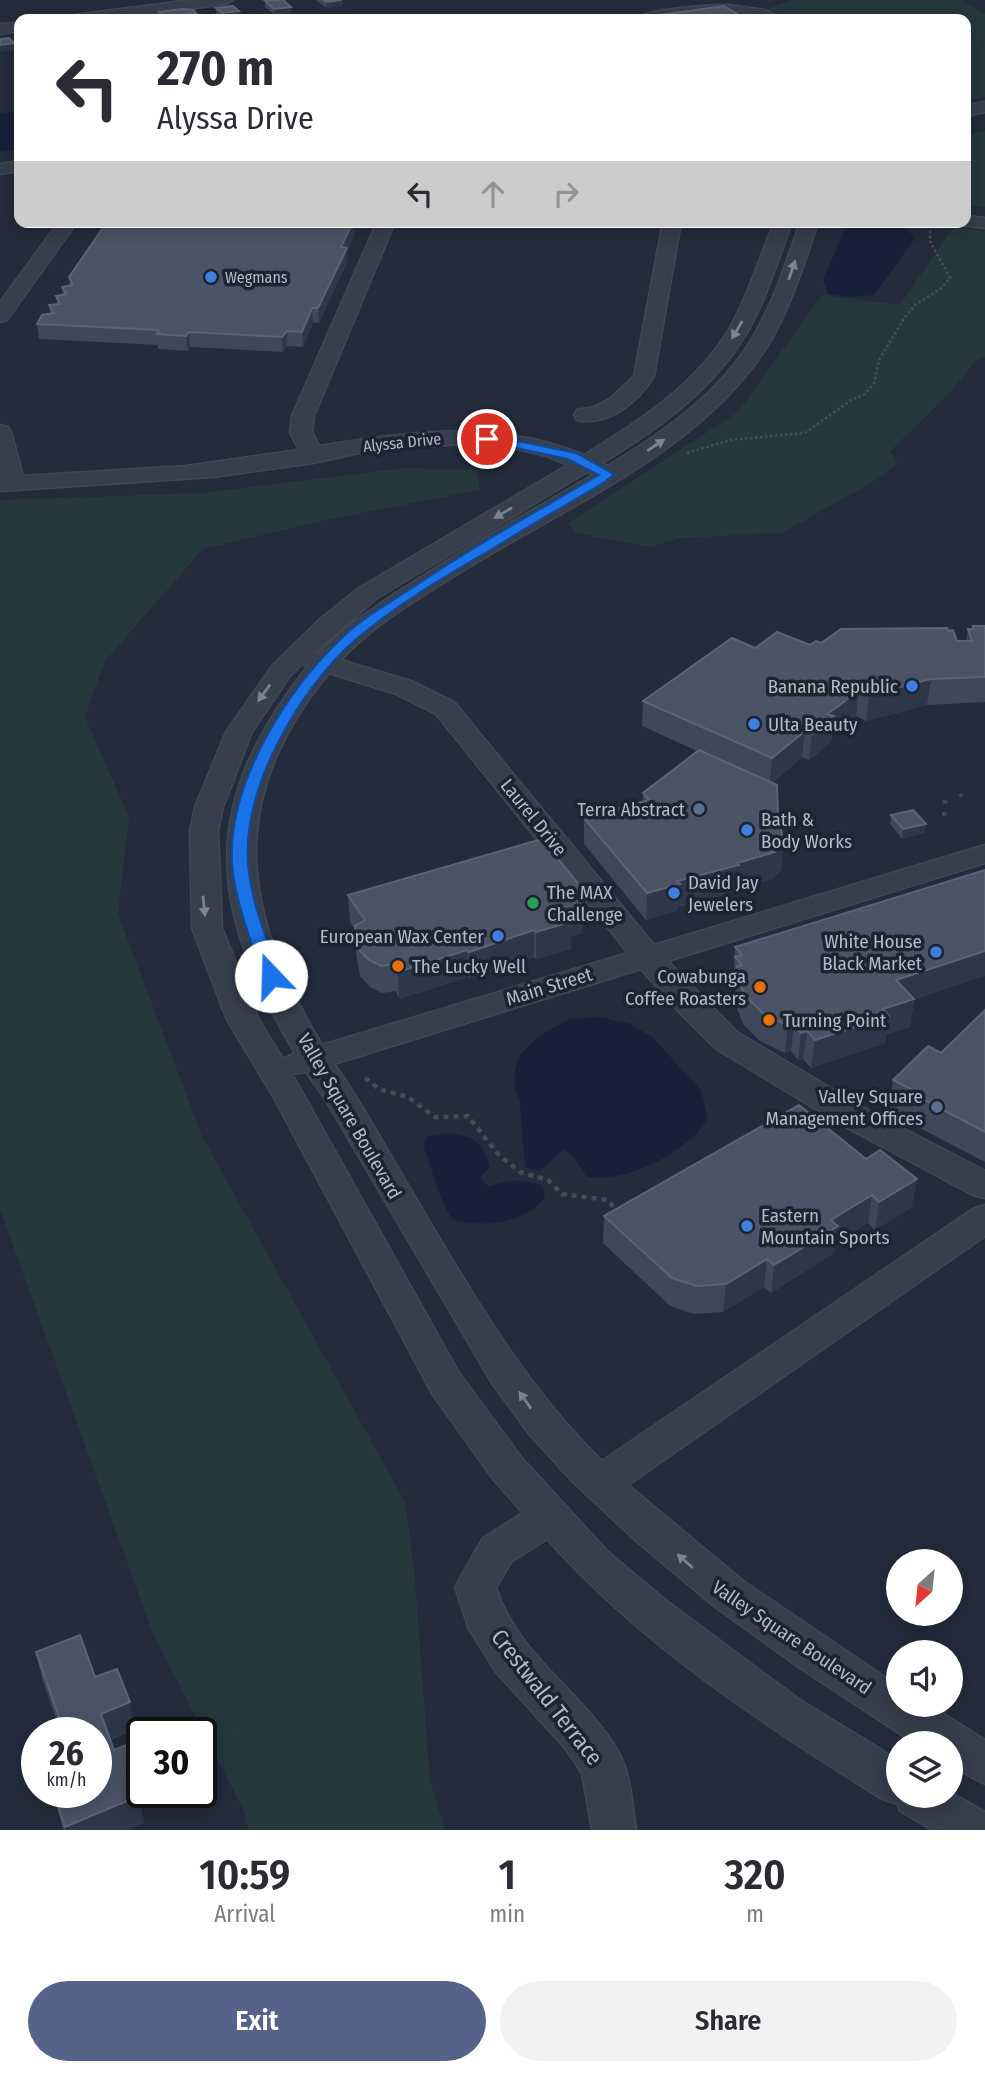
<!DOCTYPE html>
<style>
:root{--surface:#fff;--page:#f2f2f3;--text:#2b2b33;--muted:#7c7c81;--accent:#55638b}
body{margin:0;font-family:"Fira Sans Condensed",sans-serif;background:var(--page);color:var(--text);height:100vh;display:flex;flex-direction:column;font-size:26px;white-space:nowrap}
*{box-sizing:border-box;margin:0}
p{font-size:23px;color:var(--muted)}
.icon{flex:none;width:38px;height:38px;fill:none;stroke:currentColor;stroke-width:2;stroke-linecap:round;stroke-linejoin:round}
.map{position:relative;height:1830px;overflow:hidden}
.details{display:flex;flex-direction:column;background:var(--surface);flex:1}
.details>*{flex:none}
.top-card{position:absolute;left:14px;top:14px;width:957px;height:214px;border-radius:14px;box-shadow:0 4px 18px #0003;background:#fff;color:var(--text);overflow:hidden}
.needle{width:46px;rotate:207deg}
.fabs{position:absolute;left:886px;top:1549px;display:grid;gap:14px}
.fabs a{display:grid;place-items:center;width:77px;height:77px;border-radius:50%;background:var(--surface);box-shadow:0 4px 18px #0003;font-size:35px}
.speed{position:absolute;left:21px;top:1717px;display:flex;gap:14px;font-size:35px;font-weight:700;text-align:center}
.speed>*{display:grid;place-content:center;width:91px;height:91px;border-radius:50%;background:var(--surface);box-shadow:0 4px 18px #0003;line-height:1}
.speed small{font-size:18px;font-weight:400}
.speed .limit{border:4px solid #111;border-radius:10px;background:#fff;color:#111}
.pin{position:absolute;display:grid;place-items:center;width:60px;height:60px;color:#fff;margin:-30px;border:4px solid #fff;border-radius:50%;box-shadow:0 2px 7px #0007}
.me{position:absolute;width:77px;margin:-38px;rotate:339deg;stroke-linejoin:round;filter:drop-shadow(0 0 5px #0008)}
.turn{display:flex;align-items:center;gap:24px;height:147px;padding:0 28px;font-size:32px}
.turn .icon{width:91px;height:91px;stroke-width:2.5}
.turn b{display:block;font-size:49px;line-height:60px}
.lanes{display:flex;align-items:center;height:66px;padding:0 28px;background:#0003;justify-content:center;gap:35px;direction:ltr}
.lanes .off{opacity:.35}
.eta{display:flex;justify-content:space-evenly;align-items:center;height:119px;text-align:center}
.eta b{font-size:42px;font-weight:600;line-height:49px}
.cta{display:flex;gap:14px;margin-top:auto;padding:14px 28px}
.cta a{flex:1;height:80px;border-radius:42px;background:var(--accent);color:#fff;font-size:28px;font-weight:600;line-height:80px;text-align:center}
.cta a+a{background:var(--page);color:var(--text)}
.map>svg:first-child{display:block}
</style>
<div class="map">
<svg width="985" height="1830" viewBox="0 0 985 1830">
<rect width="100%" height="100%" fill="#232b3c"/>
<path fill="#25383d" d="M793 0H960L985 14V97L966 101V19H793L767 9Z
M985 131V207H982L966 204V136Z
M953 227 985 231V357L975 362 944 399 890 451 898 462 883 476 782 533 681 538 650 547 575 533 568 523 738 412 822 295 900 305Z
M405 468 477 470 480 490 331 519 203 549 105 661 85 717 129 817 118 914 202 1136 405 1502 414 1568 430 1780 445 1830H248L244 1811 153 1634 0 1209V500L201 493Z"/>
<path fill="#17223a" d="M19 111V150L0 151V114Z
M885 222 905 228 915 238 874 295 851 297 828 294 823 279 848 223Z
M601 1017 630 1024 652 1037 701 1090 708 1120C682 1154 631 1182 587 1177L573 1156 563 1150 539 1172 525 1167 520 1103 515 1088V1069L520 1055 540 1035 570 1019Z
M448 1133C475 1136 481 1141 490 1166L480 1178 489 1187C507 1180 524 1178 542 1186L545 1196C530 1223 480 1229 452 1219 437 1196 433 1170 423 1145L428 1136Z"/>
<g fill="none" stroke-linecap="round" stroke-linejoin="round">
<defs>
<path id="minor" d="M191 0H233L226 4 108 19H68L75 15Z
M728 5 766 10 783 19C765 20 748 14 729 14 697 13 666 20 635 19 646 9 710 5 728 5Z
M19 23V31L0 34V24Z
M985 102V112L966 116V106Z
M19 161V171L0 174V164Z
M966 216 985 218V228L960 225 958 222H966Z
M59 222H77L7 320 0 322V302Z
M377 222H395L314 416 312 432 319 446C408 431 499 419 584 455 639 422 698 383 731 326 749 293 760 257 774 222H792C779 257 768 294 750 327 717 387 660 428 602 463L608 466C662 433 716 396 750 342 773 305 786 263 800 222H818C805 262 792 303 771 340 707 450 560 509 456 575 416 600 373 625 341 660L414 682 454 702 654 945 985 845V863L668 961 737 1032 864 1108 985 1171V1198L973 1195 840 1124 715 1048 679 1012 641 969 334 1064C359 1098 379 1136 401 1173 460 1273 518 1379 602 1461L973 1209 985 1205V1236L628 1485 743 1581 898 1686V1704H928L985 1740V1784L950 1766V1743H914L797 1666 714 1606 635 1540 573 1482 530 1435 492 1383 325 1099 306 1072 292 1074 459 1373 521 1457 608 1552 664 1599 800 1700 898 1760V1796H950V1792L985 1812V1830H933L900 1811 898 1804 882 1799C763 1724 641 1645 547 1539L511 1562 496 1588C518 1656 583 1692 618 1751 631 1773 632 1805 636 1830H592L582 1773 565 1748 496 1672 469 1629 455 1587 483 1538 523 1513 493 1479 433 1395 274 1098 227 1020 192 928 190 831 195 807 226 732 272 666 319 620 359 588 568 465 547 456 507 447 458 444 359 453 313 463 213 477 0 491V425L8 427 11 432 23 476 186 466 299 450 290 432 292 416ZM587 472 593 475 477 542 397 592 348 626 319 653 315 652 377 598ZM302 664 308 666C198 805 207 905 295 1053L283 1059 259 1020 222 928 218 831 223 807 252 732 290 676ZM329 673 396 694 436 714 628 953 322 1045C241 911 225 799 329 673Z
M663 222H681L654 376C639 401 609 427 577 420L574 415 577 410 594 407 611 398 634 376Z"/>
</defs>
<use href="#minor" stroke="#404755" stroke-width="3"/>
<path stroke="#3e5155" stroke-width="2.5" stroke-dasharray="2.5 2.5" stroke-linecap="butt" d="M687 453 730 440 805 433 851 400 865 394 874 383 879 360 905 317 915 305 940 289 950 278 930 241V222"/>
<path stroke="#3e5155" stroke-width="3.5" stroke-dasharray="4.5 4.5" stroke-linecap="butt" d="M960 794 962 797
M943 801 948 803
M942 814H947"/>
<path stroke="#3e5155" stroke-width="4.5" stroke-dasharray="5 5" stroke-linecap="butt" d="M365 1078 379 1089 408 1097 435 1117 468 1116 498 1154 520 1172 548 1180 562 1194 608 1200 619 1214"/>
<use href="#minor" fill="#373e4c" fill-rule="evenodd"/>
</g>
<path fill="#3e485a" d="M315 0H342L343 6 327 8Z
M265 1 291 7V13L275 15 265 7Z
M216 8 239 11 240 17 222 19 216 14Z
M159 12 196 13 197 19H161L159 18Z
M107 222H355V233L347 251V262L319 323 313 322 303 347 287 346 283 352 190 347 188 351 158 349V345L39 339 37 324 50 314 49 305 57 304 56 296 63 295 62 287 70 286 69 277Z
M973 626H985V702L927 705 866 721 856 716 832 734 831 742 809 760 802 757 772 783 778 816 782 869 772 879 737 889 736 892 678 907V910L646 920 584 844V818L643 802V793L697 751 642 726 643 701 755 648 810 645 821 643 948 631 957 641H966L968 629H972Z
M891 815 926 824 924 833 902 839 890 824Z
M584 891 582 933 571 937V949L536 959 534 957 470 979 468 977 399 999 396 991 382 993 370 987 360 976 356 953 355 930 350 922 348 895Z
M735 947 914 1000 910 1027 886 1034 885 1043 811 1068 803 1059 798 1060 791 1051 785 1053 760 1041 743 1024 735 1003 736 987 733 984Z
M985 1010V1162L912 1124 913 1120 889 1107 893 1080 941 1053Z
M799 1105 912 1207 875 1230 868 1223 836 1243 834 1253 771 1293 764 1287 723 1312 694 1314 670 1306 603 1243 604 1216Z
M36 1652 95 1677 135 1730 110 1740 114 1750 147 1799 140 1802 144 1823 127 1830H63L55 1798 60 1796 59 1792H96L60 1730 42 1679Z"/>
<path fill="#2e3749" d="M342 0 343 6 327 8V2Z
M291 7V13L275 15 274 9Z
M239 11 240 17 222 19V13Z
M196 13 197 19H164V17Z
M14 43 15 50 0 52V45Z
M353 222H355V233L347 251V262L319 323 318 308 341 247Z
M312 308 313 322 303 347 302 332Z
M287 331V346L283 352 282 337Z
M189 332 190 347 188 351 186 336Z
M931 679 927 705 866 721 869 695Z
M859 691 856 716 832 734 831 742 809 760 812 734 827 714Z
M805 731 802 757 770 784 772 758Z
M926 824 924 833 902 839 903 829Z
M784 843 782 869 772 879 737 889 736 892 678 907V910L646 920 647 893 677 881 737 863Z
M584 891 582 933 571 937V949L536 959V932L573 894Z
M534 930V957L470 979 469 952Z
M467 950 468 977 399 999 398 972Z
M985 951V976L914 1000 910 1027 886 1034 885 1043 811 1068 815 1040 896 980Z
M794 1024 791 1051 785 1053 788 1026Z
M807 1031 803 1059 798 1060 801 1033Z
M917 1179 912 1207 875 1230 879 1202Z
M872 1195 868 1223 836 1243 834 1253 771 1293 774 1265 831 1220Z
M767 1259 764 1287 723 1312 726 1284Z
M130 1702 135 1730 106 1741 101 1714Z
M142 1772V1792H146L147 1799 140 1802 144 1823 127 1830H65V1827L131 1776Z"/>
<path fill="#4a5466" stroke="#5b6475" stroke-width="2" d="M271 0H283L291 7 274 9 265 1Z
M323 0H341L327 2Z
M233 6 239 11 222 13 216 8Z
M724 6 744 18 732 19H632Z
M182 9 193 10 196 13 164 17 159 12Z
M125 16 128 19H101Z
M9 38 14 43 0 45V39Z
M107 222H353L341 247 347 248 318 308H312L302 332 287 331 282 337 189 332 186 336 157 334 159 330 37 324 42 315 54 313 49 305 60 304 56 296 66 294 62 287 73 285 69 277Z
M973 626H985V677L931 679 869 695 859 691 827 714 834 716 812 734 805 731 772 758 643 701 732 638 755 648 777 632 810 645 816 641 821 643 841 629 947 628 948 631 953 630 957 641H972L968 629H974Z
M699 750 777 785 778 816 784 843 775 852 737 863 739 865 677 881 680 884 647 893 584 818 649 800 643 793Z
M913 810 926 824 903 829 891 815Z
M542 839 584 891 573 894 583 907 564 912 571 922 536 932 534 930 469 952 467 950 398 972 395 964 381 966 369 960 358 949 355 926 365 920 348 895Z
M985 870V951L896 980 914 999 883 1009 889 1016 815 1040 807 1031 801 1033 794 1024 788 1026 763 1013 745 996 737 976V966L742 965 735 957 742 955 735 947Z
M985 1010V1132L917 1096 920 1094 893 1080 928 1046 941 1053Z
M799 1105 866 1159 880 1150 917 1179 879 1202 872 1195 831 1220 838 1226 774 1265 767 1259 726 1284 697 1286 672 1278 604 1216Z
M80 1635 95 1677 117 1669 130 1702 101 1714 114 1750 132 1743 142 1772 131 1776 139 1796 65 1827 55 1798 63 1794 62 1792H96V1732H53L63 1728 36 1652Z"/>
<defs><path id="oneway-solid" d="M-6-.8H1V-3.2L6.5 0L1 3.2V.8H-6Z" transform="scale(1.75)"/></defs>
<g fill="#7b8290">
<use href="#oneway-solid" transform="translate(792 270) rotate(-71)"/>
<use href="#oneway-solid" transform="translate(737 330) rotate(121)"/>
<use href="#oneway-solid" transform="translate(656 445) rotate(-34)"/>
<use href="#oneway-solid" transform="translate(503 513) rotate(150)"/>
<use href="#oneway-solid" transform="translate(264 693) rotate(126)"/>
<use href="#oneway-solid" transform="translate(204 906) rotate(84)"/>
<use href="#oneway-solid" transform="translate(525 1400) rotate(-125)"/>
<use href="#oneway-solid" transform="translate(685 1561) rotate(-138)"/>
</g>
<path fill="#1a73e8" stroke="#114b97" stroke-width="2" d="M487 435 576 453 614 474C604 485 587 492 574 500 547 516 519 532 492 549 445 576 396 605 355 640 299 689 242 788 248 864 251 903 267 939 279 976L277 980H265C257 967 254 950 249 935 241 912 234 888 232 863 228 783 287 689 344 636 363 618 387 604 409 590 470 548 536 512 599 475L568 459 483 441 481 439Z"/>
<g fill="#3f7fe0" stroke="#1c2331" stroke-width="2.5">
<circle cx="211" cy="277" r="7"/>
<circle cx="912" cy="686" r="7"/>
<circle cx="754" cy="724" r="7"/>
<circle cx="747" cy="830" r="7"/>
<circle cx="674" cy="893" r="7"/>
<circle cx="498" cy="936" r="7"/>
<circle cx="936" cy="952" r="7"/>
<circle cx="747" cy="1226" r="7"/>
</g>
<g fill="#5c6f8a" stroke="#1c2331" stroke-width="2.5">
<circle cx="699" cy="809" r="7"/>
<circle cx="937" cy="1107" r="7"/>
</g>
<circle fill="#2e9e5b" stroke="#1c2331" stroke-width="2.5" cx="533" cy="903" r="7"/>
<g fill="#e8710a" stroke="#1c2331" stroke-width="2.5">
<circle cx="398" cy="966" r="7"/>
<circle cx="760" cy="987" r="7"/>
<circle cx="769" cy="1020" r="7"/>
</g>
<g text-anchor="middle" stroke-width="7" stroke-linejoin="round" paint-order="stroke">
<g font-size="16" fill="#b3b9c8" stroke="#1c2331" text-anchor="start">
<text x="225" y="283">Wegmans</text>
</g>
<g font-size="16" fill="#b3b9c8" stroke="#1c2331">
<text transform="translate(402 442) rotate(-6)" y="6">Alyssa Drive</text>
</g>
<g font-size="19" fill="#b3b9c8" stroke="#1c2331" text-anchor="start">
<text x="898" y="693" text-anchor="end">Banana Republic</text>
<text x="768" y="731">Ulta Beauty</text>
<text x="685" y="816" text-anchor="end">Terra Abstract</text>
<text x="761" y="826">Bath &amp;<tspan x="761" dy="22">Body Works</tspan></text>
<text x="688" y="889">David Jay<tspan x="688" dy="22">Jewelers</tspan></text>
<text x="547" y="899">The MAX<tspan x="547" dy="22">Challenge</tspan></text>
<text x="484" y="943" text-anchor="end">European Wax Center</text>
<text x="922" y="948" text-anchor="end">White House<tspan x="922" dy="22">Black Market</tspan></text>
<text x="412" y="973">The Lucky Well</text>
<text x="746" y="983" text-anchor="end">Cowabunga<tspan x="746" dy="22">Coffee Roasters</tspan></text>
<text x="783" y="1027">Turning Point</text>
<text x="923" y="1103" text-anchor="end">Valley Square<tspan x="923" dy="22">Management Offices</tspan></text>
<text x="761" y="1222">Eastern<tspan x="761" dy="22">Mountain Sports</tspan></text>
</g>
<g font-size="19" fill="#b3b9c8" stroke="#1c2331">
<text transform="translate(534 817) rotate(51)" y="7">Laurel Drive</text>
<text transform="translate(549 986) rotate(-17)" y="7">Main Street</text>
<text transform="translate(350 1116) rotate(60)" y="7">Valley Square Boulevard</text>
<text transform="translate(792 1637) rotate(34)" y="7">Valley Square Boulevard</text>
</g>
<g font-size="23" fill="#b3b9c8" stroke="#1c2331">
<text transform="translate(547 1697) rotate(52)" y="8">Crestwald Terrace</text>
</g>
</g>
</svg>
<div class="fabs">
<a><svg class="needle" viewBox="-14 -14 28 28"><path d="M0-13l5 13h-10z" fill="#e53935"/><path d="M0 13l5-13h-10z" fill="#7c7c81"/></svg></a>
<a><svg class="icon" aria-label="sound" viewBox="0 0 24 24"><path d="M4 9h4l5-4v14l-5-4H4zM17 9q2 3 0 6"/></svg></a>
<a><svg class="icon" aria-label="layers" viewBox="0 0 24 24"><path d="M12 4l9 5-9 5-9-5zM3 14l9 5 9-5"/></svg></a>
</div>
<div class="speed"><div>26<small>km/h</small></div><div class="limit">30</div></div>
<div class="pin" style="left:487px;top:439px;background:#d93025"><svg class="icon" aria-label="arrive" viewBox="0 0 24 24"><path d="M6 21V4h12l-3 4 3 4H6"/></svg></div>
<svg class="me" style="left:271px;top:976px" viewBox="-20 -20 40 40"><circle r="19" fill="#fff"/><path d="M0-13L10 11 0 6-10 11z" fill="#1a73e8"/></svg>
<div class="top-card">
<div class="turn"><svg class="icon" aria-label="left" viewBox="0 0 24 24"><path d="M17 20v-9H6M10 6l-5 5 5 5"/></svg><div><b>270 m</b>Alyssa Drive</div></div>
<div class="lanes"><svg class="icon" aria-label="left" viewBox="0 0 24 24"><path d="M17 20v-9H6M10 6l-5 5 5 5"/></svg><svg class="icon off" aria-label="ahead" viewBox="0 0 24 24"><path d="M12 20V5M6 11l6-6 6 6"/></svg><svg class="icon off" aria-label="right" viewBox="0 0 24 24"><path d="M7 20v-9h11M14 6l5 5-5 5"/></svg></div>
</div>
</div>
<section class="details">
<div class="eta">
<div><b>10:59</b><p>Arrival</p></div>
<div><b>1</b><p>min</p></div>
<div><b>320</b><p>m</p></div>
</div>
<div class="cta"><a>Exit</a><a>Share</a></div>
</section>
